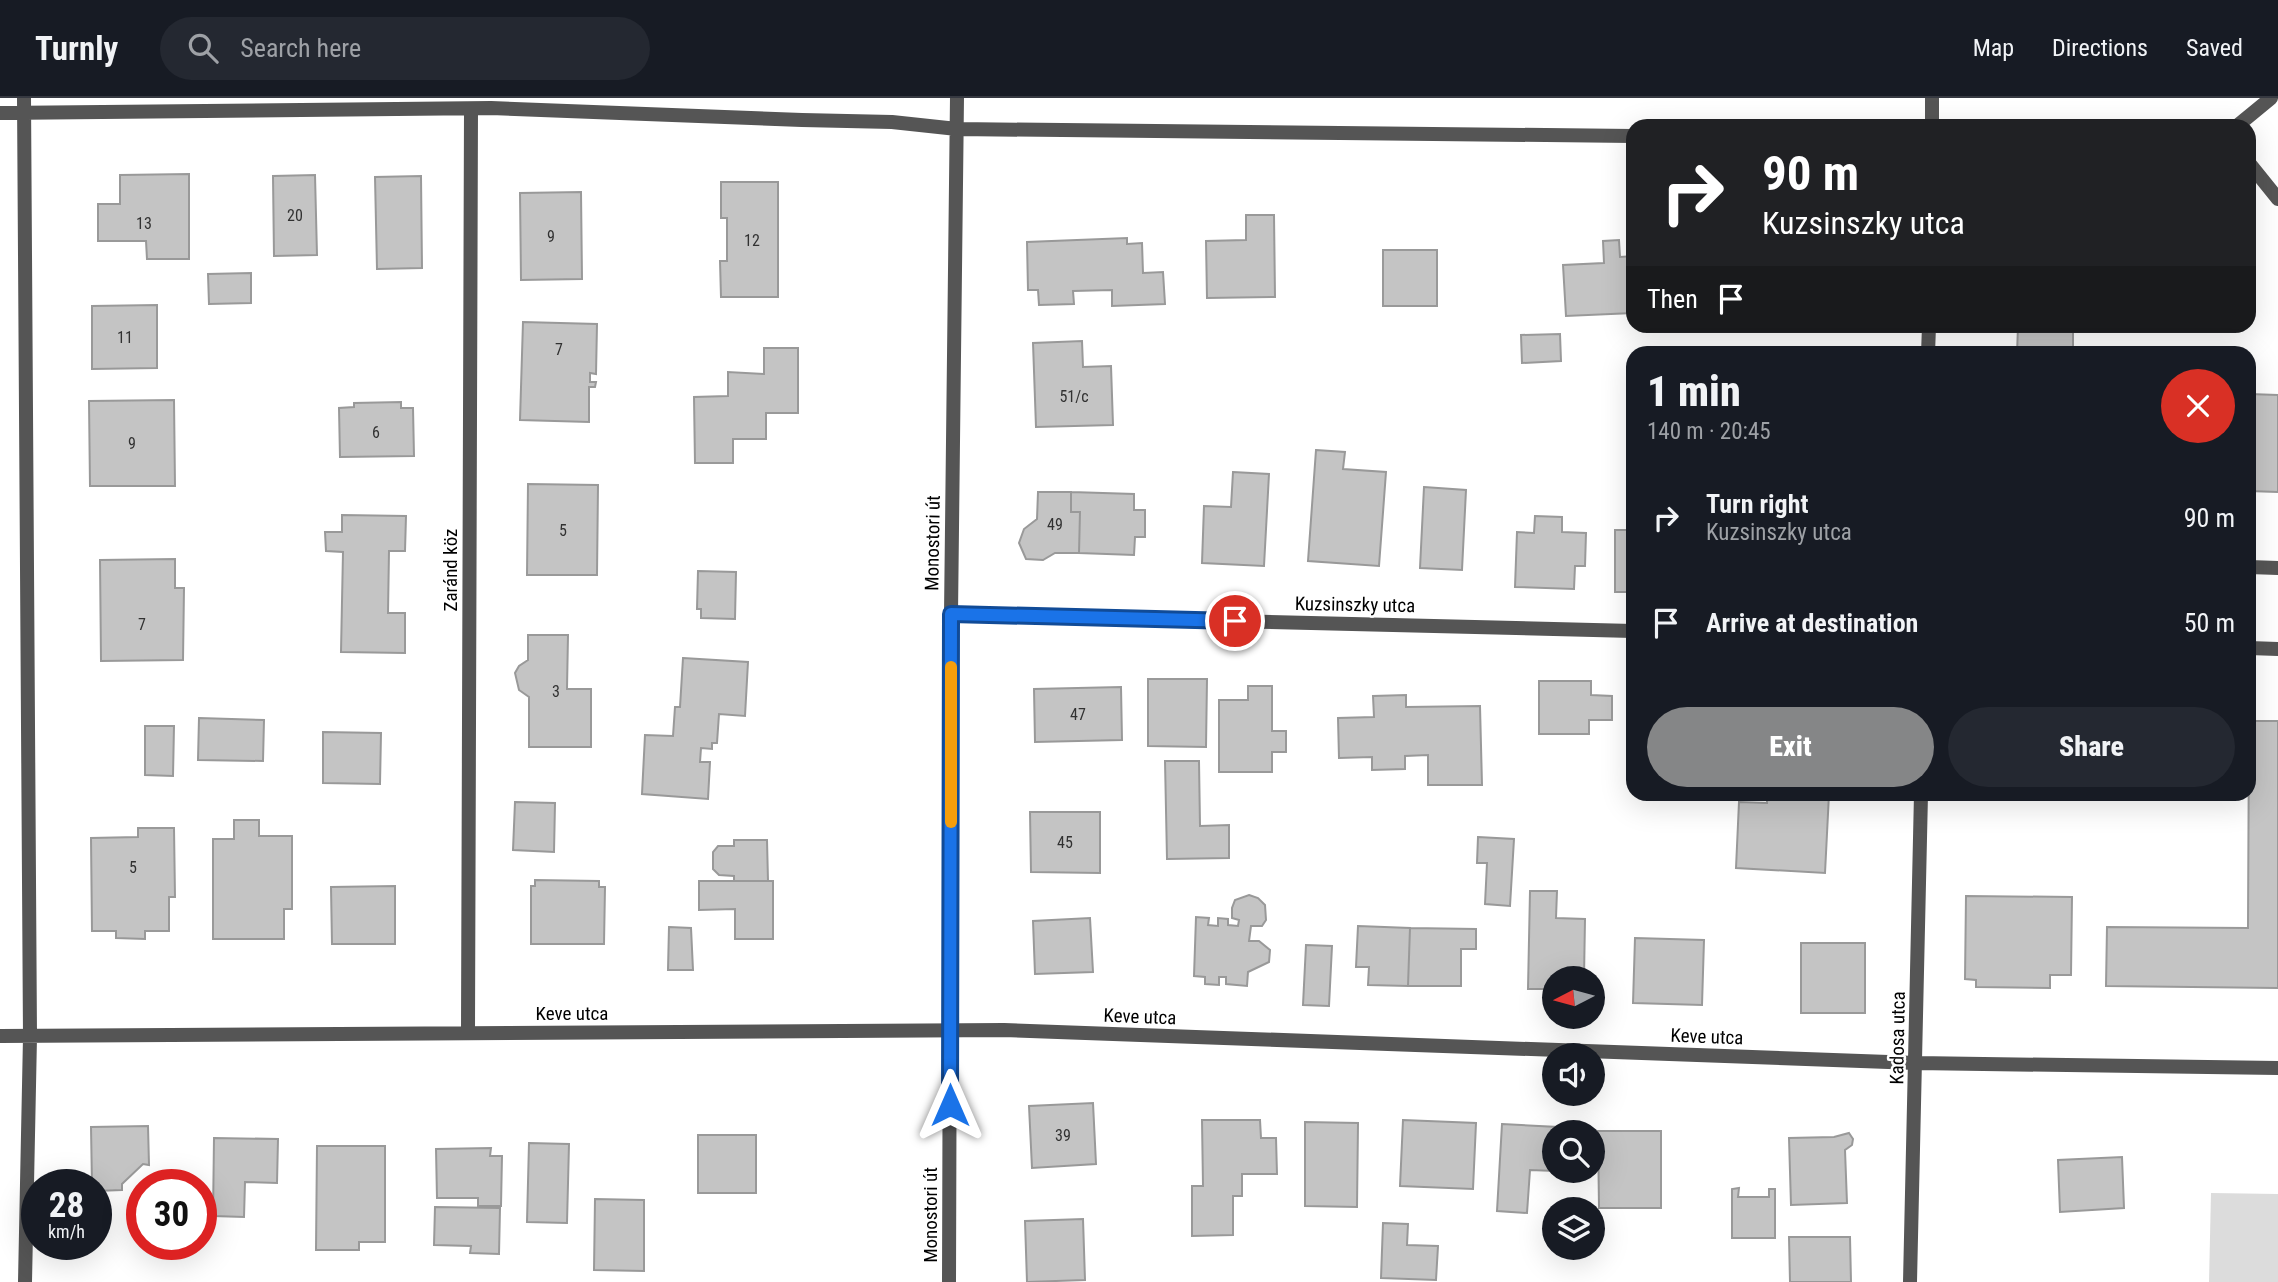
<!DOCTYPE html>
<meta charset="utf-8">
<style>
:root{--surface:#171b24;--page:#242831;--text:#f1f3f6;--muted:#9ea1a6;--line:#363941;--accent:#858687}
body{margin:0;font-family:"Roboto Condensed",sans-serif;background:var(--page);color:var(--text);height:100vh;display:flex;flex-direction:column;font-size:26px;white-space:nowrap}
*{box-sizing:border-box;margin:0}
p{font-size:23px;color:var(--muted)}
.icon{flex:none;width:38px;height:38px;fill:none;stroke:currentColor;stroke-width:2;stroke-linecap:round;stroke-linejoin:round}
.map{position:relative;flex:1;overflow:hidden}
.side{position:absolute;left:1626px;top:248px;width:630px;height:455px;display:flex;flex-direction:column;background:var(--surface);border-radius:21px;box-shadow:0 7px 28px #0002}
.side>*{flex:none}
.top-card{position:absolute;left:1626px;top:21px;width:630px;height:214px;border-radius:21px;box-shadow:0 7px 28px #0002;background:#202124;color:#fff;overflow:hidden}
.needle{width:46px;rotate:264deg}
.buttons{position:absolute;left:1542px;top:868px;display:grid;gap:14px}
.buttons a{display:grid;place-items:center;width:63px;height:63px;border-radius:50%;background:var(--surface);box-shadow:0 7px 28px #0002;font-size:35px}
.speed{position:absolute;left:21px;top:1071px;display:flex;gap:14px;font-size:35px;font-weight:700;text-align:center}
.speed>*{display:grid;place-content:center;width:91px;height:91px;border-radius:50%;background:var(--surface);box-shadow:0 7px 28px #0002;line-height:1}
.speed small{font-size:18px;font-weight:400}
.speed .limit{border:10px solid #d22;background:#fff;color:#111}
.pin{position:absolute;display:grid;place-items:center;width:60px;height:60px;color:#fff;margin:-30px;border:4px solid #fff;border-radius:50%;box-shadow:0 2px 7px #0007}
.me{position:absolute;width:77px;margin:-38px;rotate:0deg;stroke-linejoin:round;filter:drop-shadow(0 0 5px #0008)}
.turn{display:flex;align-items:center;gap:24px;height:147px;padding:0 21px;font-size:32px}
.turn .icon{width:91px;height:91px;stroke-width:2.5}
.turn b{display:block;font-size:49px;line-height:60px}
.then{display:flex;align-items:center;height:66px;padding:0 21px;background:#0003;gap:14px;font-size:26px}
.round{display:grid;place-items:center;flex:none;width:74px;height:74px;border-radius:37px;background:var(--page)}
.summary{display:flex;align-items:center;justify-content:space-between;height:119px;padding:0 21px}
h1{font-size:42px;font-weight:800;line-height:52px}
.button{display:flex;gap:14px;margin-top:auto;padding:14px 21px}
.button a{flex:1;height:80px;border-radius:42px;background:var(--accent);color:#fff;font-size:28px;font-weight:800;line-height:80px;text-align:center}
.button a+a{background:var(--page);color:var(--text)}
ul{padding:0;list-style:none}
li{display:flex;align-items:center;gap:21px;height:105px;padding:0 21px}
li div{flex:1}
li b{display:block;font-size:26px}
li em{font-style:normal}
header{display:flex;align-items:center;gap:42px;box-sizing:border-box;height:98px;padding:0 35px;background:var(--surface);border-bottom:2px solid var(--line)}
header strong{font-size:33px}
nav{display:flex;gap:38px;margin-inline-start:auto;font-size:24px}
.search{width:490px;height:63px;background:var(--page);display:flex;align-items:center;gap:18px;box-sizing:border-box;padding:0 24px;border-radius:38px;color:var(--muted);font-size:26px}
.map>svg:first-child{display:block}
</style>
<header>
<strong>Turnly</strong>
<div class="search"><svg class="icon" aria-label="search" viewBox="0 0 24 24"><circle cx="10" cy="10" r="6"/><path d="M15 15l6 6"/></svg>Search here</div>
<nav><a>Map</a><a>Directions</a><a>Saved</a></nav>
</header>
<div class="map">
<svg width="2278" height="1184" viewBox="0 0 2278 1184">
<rect width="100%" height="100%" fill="#fff"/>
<path fill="#dcdcdc" d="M2211 1095 2278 1096V1184H2209Z"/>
<path fill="#c4c4c4" stroke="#999" stroke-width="2" d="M189 76V161H147L146 143H98V106H120V77Z
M315 77 317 157 274 158 273 78Z
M421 78 422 170 377 171 375 79Z
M721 84H778V199H721L720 163H727V120H721Z
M581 94 582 181 521 182 520 95Z
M1246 117H1274L1275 199 1207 200 1206 143 1246 142Z
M1127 140V146L1142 145 1143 175 1163 174 1165 206 1112 208V192L1073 193 1074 206 1039 207 1038 192H1028L1027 144Z
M1619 142 1620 159 1633 158V215L1566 218 1563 167 1604 165 1603 143Z
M1383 152H1437V208H1383Z
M251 175V205L209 206 208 176Z
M157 207V270L92 271V208Z
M523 224 597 226 596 276 590 275V284H596L595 289H589V324L520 322Z
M2018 228H2073V256H2017Z
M1560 236 1561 263 1522 265 1521 237Z
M1082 243 1083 269 1111 268 1113 327 1036 329 1033 245Z
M764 250H798V315H766V341H733V365H695L694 299 728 298V274L764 276Z
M2249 296 2278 297V394L2249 393Z
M174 302 175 388H90L89 303Z
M401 304V310H413L414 358 340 359 339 310 354 309V305Z
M1316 352 1345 354 1343 371 1386 374 1379 468 1308 463Z
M1233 374 1269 376 1264 468 1202 465 1204 408 1231 409Z
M528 386 598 387 597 477H527Z
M1424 389 1466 392 1462 472 1420 470Z
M1038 394H1071V414H1080L1079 455H1055L1043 462 1026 461 1019 445 1024 431 1037 421Z
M1071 394 1134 396V412H1145V439H1135L1134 457 1079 455 1080 414H1071Z
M342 417 406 418 405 453H389L388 515H405V555L341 554 343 454 326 453 325 434H342Z
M1535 418 1562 419V434L1586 435 1585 468H1575L1574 491 1515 489 1517 434 1534 435Z
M1615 432H1633V494H1615Z
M175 461V490H184L183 562 101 563 100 462Z
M698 473 736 474 735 521 701 520V511H697Z
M528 537H568L567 591H591V649H529V599L519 592 515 575 519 568 528 562Z
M683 560 748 564 745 618 719 616 717 645H712V651L701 650 700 664H710L708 701 642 696 645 637 673 638 675 609H680Z
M1148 581H1207L1206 649 1148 648Z
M1539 583H1591V597L1612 598V622H1589V636H1539Z
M1248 588H1272V633H1286V654H1272V674H1219V602H1248Z
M1121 589 1122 642 1035 644 1034 591Z
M1406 597V609L1480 608 1482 687H1428V657L1405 658V671L1372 672V659L1339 660 1338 620 1374 619 1373 598Z
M199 620 264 622 263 663 198 662Z
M2249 623H2278V890L2106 888 2107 829 2248 830Z
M145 628H174L173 678 145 677Z
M323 634 381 635 380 686 323 685Z
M1165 663H1199L1200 728 1229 727V760L1167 761Z
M1767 696H1829L1825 775 1736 770 1739 704 1767 705Z
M2008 696H2065V699H2008Z
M515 704 555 705 554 754 513 752Z
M1030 714H1100V775L1031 774Z
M234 722H259V738H292V811H284V841H213V741H234Z
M138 730H174L175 799H169V833H145V841L116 840V833H92L91 740 138 739Z
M1478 739 1514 741 1510 808 1485 806 1487 765H1477Z
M734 742H767L768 783H734V778L719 777 713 771V754L718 748H734Z
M535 782 599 783V789H605L604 846H531V788H535Z
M699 783H773V841H735V811L699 812Z
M395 788V846H332L331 789Z
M1530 793H1557L1556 820 1585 821 1584 880H1554V891H1528Z
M1249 797 1258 800 1265 807 1266 822 1262 828H1251L1249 843H1259L1270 852 1269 864 1248 874 1247 888 1226 886V879H1219V887L1205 886V879L1194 878 1196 819 1209 820 1208 827 1218 828V820L1228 821V827L1238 828 1239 822 1232 820V810L1235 802Z
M1966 798 2072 799 2071 877H2050V890L1976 889V882L1965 881Z
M1090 820 1093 874 1035 876 1033 823Z
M1358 828 1410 830 1408 888 1368 887 1369 869H1356Z
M669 829 691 830 693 872H668Z
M1410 830 1476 831V851H1461V888H1408Z
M1635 840 1704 842 1702 907 1633 905Z
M1801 845H1865V915H1801Z
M1306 847 1332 848 1329 908 1303 907Z
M1093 1005 1096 1066 1032 1070 1029 1008Z
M1202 1022H1260L1261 1040H1276L1277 1076H1242V1098H1233V1137L1192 1138V1088H1203Z
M1403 1022 1476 1025 1473 1091 1400 1088Z
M1305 1024 1358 1025 1357 1109 1305 1108Z
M1502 1026 1558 1029 1557 1034H1554L1555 1073 1530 1072 1527 1115 1497 1113Z
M148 1028 149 1067 143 1066 122 1086V1092L96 1093V1087H92L91 1029Z
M1598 1033H1661V1110H1599Z
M1849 1035 1853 1041 1852 1047 1845 1052 1847 1105 1791 1107 1789 1040 1834 1039Z
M698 1037H756V1095H698Z
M214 1040 278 1041 277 1085 245 1084 244 1119 213 1118Z
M529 1045 569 1046 567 1125 527 1124Z
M317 1048H385V1144H359V1152H316Z
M491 1050 490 1058H502L501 1108H478V1100H437L436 1051Z
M2122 1059 2124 1110 2060 1114 2058 1062Z
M1739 1090 1738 1099H1769V1091H1775V1140H1732V1091Z
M595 1101 644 1102V1173L594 1172Z
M435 1109 500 1110 499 1156 470 1155 471 1148 434 1147Z
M1083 1121 1085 1182 1027 1184 1025 1123Z
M1383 1125 1408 1126 1407 1147 1438 1148 1436 1182 1381 1180Z
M1789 1139H1850L1851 1184H1790Z"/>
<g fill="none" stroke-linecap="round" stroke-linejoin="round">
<path stroke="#555" stroke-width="14" d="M24 0 30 939 25 1184
M0 15 491 10 802 22 892 24 957 31 1633 38
M1932 28V0
M2237 28 2271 0
M2249 65 2278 101
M1928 256 1929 228
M2249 469 2278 470
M951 516 1633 533
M2249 550 2278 551
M468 934 471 11
M0 938 1004 932 1916 965 2278 970
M949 1184 951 516 957 0
M1910 1184 1921 696"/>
</g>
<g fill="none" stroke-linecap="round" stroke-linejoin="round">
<defs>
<path id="route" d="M950 1007 951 516 1235 523"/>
</defs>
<use href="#route" stroke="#114b97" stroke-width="18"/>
<use href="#route" stroke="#1a73e8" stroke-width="12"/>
<path stroke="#f59e0b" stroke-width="12" d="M951 569V724"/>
</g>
<g text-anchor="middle" stroke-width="5" stroke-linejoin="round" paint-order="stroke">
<g font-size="16" fill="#313131">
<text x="295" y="123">20</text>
<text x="144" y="131">13</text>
<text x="551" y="144">9</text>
<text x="752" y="148">12</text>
<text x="125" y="245">11</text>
<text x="559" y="257">7</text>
<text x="1074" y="304">51/c</text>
<text x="376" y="340">6</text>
<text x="132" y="351">9</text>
<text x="1055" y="432">49</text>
<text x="563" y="438">5</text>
<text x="142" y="532">7</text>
<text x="556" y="599">3</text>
<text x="1078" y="622">47</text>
<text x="1065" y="750">45</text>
<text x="133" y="775">5</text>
<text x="1063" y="1043">39</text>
</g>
<g font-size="19" fill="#000" stroke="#fff">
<text transform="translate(932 445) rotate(-89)" y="7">Monostori út</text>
<text transform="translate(450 472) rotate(-90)" y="7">Zaránd köz</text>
<text transform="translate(1355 506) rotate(1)" y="7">Kuzsinszky utca</text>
<text x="572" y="922">Keve utca</text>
<text transform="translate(1140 918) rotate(2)" y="7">Keve utca</text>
<text transform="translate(1707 938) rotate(2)" y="7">Keve utca</text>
<text transform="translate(1897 940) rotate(-89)" y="7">Kadosa utca</text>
<text transform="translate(930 1117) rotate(-90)" y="7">Monostori út</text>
</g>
</g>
</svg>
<div class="buttons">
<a><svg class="needle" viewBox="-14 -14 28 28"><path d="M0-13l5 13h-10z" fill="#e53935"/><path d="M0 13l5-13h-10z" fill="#9ea1a6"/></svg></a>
<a><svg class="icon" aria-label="sound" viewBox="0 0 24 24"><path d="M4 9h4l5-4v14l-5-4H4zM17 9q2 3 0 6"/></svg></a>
<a><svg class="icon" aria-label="search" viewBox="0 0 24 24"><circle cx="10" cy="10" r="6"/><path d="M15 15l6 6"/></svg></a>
<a><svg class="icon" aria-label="layers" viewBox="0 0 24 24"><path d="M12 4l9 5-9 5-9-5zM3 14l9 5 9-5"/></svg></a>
</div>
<div class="speed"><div>28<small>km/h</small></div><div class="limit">30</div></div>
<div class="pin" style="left:1235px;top:523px;background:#d93025"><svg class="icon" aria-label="arrive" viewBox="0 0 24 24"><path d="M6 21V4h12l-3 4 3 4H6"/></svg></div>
<svg class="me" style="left:950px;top:1007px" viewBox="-20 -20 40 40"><path d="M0-17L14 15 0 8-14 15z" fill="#1a73e8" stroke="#fff" stroke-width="4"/></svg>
<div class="top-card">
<div class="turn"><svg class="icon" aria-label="right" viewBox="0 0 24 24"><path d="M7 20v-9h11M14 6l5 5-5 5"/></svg><div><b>90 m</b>Kuzsinszky utca</div></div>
<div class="then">Then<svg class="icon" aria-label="arrive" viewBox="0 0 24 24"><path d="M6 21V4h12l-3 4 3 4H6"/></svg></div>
</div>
<section class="side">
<div class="summary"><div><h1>1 min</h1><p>140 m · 20:45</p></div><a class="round" style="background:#d93025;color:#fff"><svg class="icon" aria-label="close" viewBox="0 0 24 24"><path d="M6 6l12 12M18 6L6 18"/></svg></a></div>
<ul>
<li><svg class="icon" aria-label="right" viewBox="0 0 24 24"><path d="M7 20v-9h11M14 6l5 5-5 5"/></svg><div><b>Turn right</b><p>Kuzsinszky utca</p></div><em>90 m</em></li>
<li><svg class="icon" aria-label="arrive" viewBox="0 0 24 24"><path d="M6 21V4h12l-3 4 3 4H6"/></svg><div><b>Arrive at destination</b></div><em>50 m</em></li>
</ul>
<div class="button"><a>Exit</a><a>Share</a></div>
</section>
</div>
